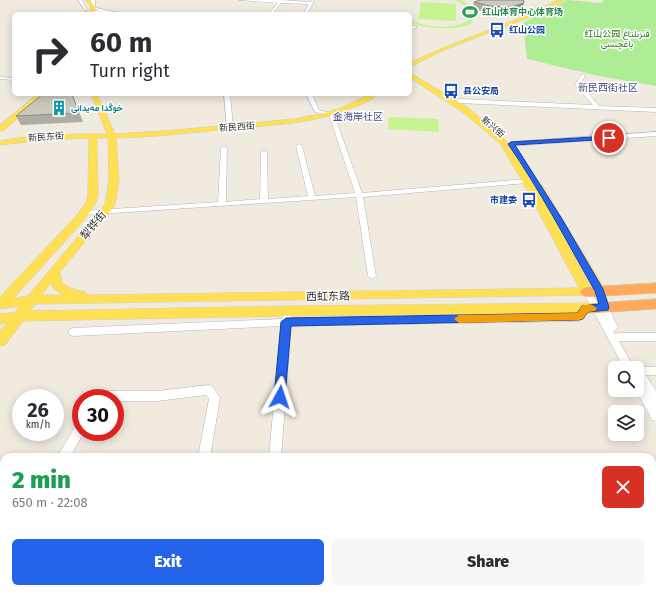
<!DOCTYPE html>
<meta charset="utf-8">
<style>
:root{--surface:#fff;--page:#f7f7f7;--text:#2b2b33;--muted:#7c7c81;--accent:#2563eb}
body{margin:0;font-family:"Fira Sans",Vazirmatn,"Noto Sans SC",sans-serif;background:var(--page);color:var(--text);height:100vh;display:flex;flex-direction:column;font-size:15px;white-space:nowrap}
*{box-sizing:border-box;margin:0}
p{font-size:13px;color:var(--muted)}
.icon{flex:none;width:22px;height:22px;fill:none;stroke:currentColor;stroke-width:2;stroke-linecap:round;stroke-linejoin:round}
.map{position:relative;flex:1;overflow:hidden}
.panel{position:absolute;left:0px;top:453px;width:656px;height:140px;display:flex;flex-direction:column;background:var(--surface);border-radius:12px 12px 0 0;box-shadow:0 2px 10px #0003}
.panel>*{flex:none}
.banner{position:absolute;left:12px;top:12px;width:400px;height:84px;border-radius:6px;box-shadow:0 2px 10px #0003;background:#fff;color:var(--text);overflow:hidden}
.fabs{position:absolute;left:608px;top:361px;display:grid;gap:8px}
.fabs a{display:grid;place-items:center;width:36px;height:36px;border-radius:6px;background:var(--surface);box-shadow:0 2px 10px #0003;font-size:20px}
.speed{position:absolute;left:12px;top:389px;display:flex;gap:8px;font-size:20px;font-weight:700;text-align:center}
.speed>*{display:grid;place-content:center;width:52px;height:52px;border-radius:50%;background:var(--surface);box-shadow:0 2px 10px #0003;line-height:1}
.speed small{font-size:10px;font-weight:400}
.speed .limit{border:6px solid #d22;background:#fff;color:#111}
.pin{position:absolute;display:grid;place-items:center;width:34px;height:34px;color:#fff;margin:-17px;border:2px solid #fff;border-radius:50%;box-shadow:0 1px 4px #0007}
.me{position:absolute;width:44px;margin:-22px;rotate:5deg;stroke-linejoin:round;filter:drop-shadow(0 0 3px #0008)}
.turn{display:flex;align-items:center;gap:14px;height:84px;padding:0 12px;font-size:18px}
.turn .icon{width:52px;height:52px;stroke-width:2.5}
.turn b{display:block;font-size:28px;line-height:34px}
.round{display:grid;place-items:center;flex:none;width:42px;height:42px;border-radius:6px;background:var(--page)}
.head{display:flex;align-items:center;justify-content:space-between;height:68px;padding:0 12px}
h1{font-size:24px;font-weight:800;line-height:30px;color:#1e9e55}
.cta{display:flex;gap:8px;margin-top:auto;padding:8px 12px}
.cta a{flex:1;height:46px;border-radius:6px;background:var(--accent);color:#fff;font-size:16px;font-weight:800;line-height:46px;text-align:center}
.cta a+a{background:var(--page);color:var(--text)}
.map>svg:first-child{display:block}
</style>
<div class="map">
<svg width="656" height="593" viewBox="0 0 656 593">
<rect width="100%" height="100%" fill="#f0eadf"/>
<path fill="#afec96" d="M567 0 601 3 604 0H656V86L599 76 527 59 523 23Z"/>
<path fill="#c5f491" d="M454 0H461L472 6 473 20 471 24C451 31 430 29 410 23V18C420 28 457 30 468 20L466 6Z
M421 2 456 4V21L418 19Z
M389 117 438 119 439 132 388 129Z"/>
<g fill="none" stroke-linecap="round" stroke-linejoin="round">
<defs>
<path id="minor" d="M78 0H82L87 10H85Z
M91 0H95V7L97 8 123 14 103 12 84 14 85 12 98 10 91 7Z
M239 0H281L310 2 312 0 314 1 307 14H303L309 4 281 3 272 14H268L278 3Z
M414 26 417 27 410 31V28Z
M583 74 585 75 581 85 599 106 656 108V112L459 103 456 101 459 99 593 105 575 85 581 75Z
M0 77 14 78V80L0 79Z
M224 94H230L233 127 230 129 227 127Z
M306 94H312L319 110 334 114 362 193 527 179 530 181 527 183 363 197 376 276 372 279 368 276 356 197 83 215 79 213 83 211 218 202 221 148 224 146 227 148 226 202 260 199 261 153 264 151 267 153 268 199 308 196 296 146 299 144 302 146 315 196 355 193 329 115 315 112Z
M656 132V136L511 146 508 144 511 142Z
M600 288 604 291 613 317 618 327 616 330 613 331 615 334 619 333H656V341H619L633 366 637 365 641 367H656V375H646L656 391V421L652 420 636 390 637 368H624L583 292 584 290H590L601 309 596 291Z
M585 305 588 306 590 308 582 319 579 321 291 326 281 457H269L281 326 73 336 70 335 68 332 70 329 73 328 282 319 284 314H290L292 318 576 314 582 306Z
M209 385 213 387 220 398 210 457H198L209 399 206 395 157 401H115V398H95L96 395 106 391H157Z
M81 422V432H84L70 457H57L77 423Z
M4 547V578L0 577V549Z
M176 589H190V593H176Z
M259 589H273L272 593H258Z"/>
<path id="major" d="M86 0H90L95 7 94 14H90L91 7Z
M558 0H564L541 13 444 50 410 67V63C458 39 511 25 558 0Z
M410 73 467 107 494 129 507 142 533 184 537 182 542 185 606 291 604 294 600 295 596 294 560 233 593 292 591 295 35 304 30 311 287 306 596 303 600 305 602 308 600 311 596 313 287 316 23 321 5 345 0 346V331L7 323 0 324V314L16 312 20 306 0 309V297L77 215 86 203 88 194 89 138 42 140 0 145V141C36 134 72 134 107 134L91 94H97L115 134 176 130 294 119 325 113 341 108 370 94H378C372 100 363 104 355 107 315 124 271 125 229 129 191 133 154 137 116 138L119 179 115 205 60 272 62 283 70 288 85 292 87 295 579 288 522 181 501 145 488 133 461 111 410 78ZM97 138H108L109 179 105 204 28 296 14 298 85 219 96 203 98 194ZM51 283 53 288 63 295H42Z
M38 94H45L3 131H0V125Z"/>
<path id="highway" d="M656 283V293L587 297 582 295 580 292 582 289 587 287Z
M656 299V309L596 313 591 312 589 308 591 304 596 303Z"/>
</defs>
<use href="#minor" stroke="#b3b5c2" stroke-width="1"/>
<use href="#major" stroke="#cdcdcd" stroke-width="1"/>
<use href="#highway" stroke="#cdcdcd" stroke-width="1"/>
<use href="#minor" fill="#fff" fill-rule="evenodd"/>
<use href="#major" fill="#ffe055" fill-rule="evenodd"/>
<use href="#highway" fill="#ffaa5b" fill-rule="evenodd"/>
</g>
<path fill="#afaca3" d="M481 0 522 10 508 14 489 13 472 9 474 2Z
M72 94 83 122 21 125 16 116Z"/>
<path fill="#8e8c84" d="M524 3 522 10 508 14 510 7Z"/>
<path fill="#cbc8bd" stroke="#8e8c84" d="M481 0H523L524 1V3L510 7 490 6 474 2Z
M43 94H72L79 113 16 116Z"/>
<path fill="#2563eb" stroke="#184099" d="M609 136 611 137V139L515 145 562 219 603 289 609 307 608 310 588 312 583 319 579 320 291 326 285 397 284 400 280 402 276 400 274 397 281 322 286 318 577 313 582 306 599 304 595 291C567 242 540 190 508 144L511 142Z"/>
<path fill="#f59e0b" d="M585 305H592L597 308 595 311 588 312 583 319 579 320 459 323 454 319 459 315 577 313 582 306Z"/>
<defs>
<symbol id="stadium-bare" viewBox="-9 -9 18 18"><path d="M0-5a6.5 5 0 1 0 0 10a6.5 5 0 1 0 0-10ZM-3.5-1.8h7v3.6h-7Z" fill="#2e9e5b" stroke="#fff" stroke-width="2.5" paint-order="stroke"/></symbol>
<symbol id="bus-bare" viewBox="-9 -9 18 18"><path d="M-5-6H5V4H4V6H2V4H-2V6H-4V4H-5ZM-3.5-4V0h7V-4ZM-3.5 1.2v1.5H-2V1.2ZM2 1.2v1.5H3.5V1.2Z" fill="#1a4fb4" stroke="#fff" stroke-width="2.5" paint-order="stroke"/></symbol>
<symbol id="building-bare" viewBox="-9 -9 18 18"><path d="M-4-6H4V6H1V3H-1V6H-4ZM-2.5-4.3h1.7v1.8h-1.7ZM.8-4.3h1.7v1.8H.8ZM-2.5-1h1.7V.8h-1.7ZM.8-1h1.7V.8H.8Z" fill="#0f9aa8" stroke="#fff" stroke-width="2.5" paint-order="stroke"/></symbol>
</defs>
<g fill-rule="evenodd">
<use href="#stadium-bare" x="459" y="1" width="22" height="22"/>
<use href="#bus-bare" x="486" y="19" width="22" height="22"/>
<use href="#bus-bare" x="440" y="80" width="22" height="22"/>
<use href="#building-bare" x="48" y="97" width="22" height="22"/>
<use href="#bus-bare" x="518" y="189" width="22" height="22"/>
</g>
<g text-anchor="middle" stroke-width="3" stroke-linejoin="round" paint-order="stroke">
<g font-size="9" font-weight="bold" fill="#27864d" stroke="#fff" text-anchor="start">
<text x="482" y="15">红山体育中心体育场</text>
</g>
<g font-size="9" font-weight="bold" fill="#164399" stroke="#fff" text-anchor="start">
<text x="509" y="33">红山公园</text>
<text x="463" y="94">县公安局</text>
<text x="517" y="203" text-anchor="end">市建委</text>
</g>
<g font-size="9" fill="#227513" stroke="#fff">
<text x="617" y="37">红山公园 قىزىلتاغ<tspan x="617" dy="10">باغچىسى</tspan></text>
</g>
<g font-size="9" font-weight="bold" fill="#0d838f" stroke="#fff" text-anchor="start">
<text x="71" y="111">خوڭدا مەيدانى</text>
</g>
<g font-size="9" fill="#2e2e2e" stroke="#fff">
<text transform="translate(237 127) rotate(-4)" y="3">新民西街</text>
<text transform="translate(493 127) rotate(41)" y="3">新兴街</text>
<text transform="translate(46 137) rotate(-4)" y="3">新民东街</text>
</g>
<g font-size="10" fill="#485084" stroke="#fff">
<text x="608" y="91">新民西街社区</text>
<text x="358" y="120">金海岸社区</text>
</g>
<g font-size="11" fill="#2e2e2e" stroke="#fff">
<text transform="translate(93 225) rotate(-50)" y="4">犁铧街</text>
<text transform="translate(328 296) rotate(-1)" y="4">西虹东路</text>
</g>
</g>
</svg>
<div class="fabs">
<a><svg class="icon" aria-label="search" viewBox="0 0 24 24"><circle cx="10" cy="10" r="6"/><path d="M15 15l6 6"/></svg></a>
<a><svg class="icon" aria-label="layers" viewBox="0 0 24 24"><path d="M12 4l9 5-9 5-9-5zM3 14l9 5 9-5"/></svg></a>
</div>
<div class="speed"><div>26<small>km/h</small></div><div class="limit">30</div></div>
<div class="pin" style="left:609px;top:138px;background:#d93025"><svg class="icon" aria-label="arrive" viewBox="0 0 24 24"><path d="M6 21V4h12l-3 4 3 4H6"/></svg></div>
<svg class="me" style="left:280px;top:397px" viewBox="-20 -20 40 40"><path d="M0-17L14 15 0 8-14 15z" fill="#2563eb" stroke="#fff" stroke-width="4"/></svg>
<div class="banner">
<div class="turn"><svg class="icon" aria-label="right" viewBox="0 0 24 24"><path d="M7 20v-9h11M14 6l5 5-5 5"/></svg><div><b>60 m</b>Turn right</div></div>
</div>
<section class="panel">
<div class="head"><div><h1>2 min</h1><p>650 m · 22:08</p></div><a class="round" style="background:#d93025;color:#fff"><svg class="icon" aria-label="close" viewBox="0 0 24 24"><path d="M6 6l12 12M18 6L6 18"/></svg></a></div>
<div class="cta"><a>Exit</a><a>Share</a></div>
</section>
</div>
